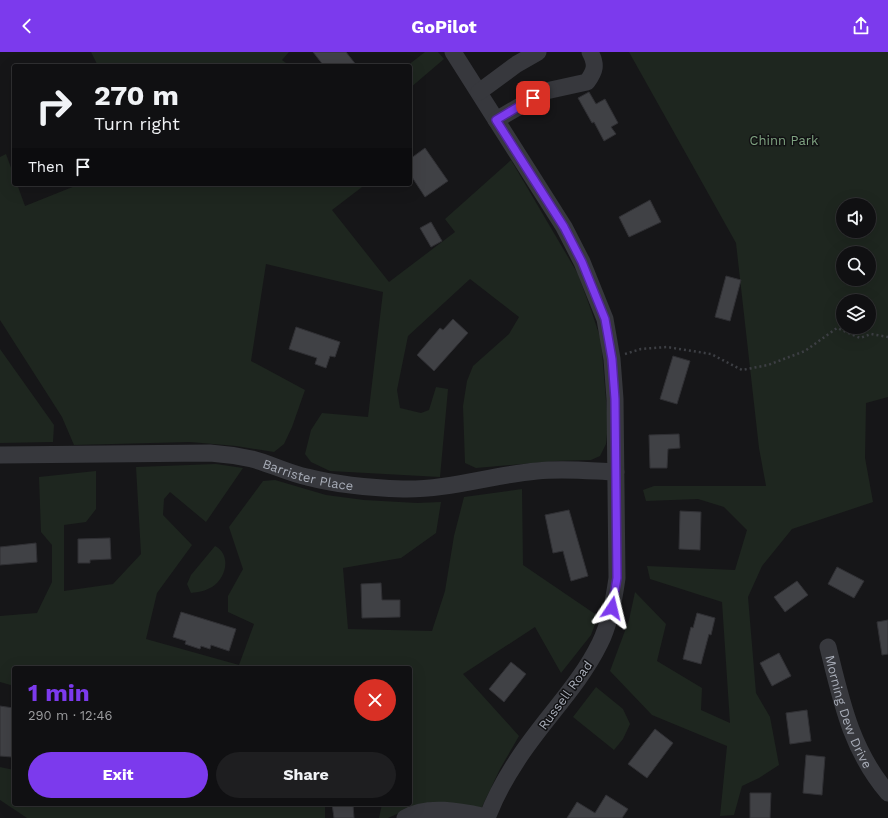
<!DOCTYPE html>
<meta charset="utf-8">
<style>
:root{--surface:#101012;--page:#1e1e20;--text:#f1f3f6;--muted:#9c9d9f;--line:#303032;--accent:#7c3aed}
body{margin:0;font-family:"Work Sans",sans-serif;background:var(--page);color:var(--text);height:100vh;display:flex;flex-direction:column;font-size:15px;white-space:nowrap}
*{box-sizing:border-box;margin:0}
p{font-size:13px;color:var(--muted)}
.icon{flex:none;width:22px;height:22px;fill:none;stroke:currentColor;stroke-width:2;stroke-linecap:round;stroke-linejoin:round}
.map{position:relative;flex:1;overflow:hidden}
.details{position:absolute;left:12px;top:614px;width:400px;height:140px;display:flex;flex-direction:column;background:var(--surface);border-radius:4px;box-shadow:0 4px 16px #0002,0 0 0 1px var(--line)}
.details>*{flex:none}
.guide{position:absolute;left:12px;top:12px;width:400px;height:122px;border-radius:4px;box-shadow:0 4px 16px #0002,0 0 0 1px var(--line);background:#101012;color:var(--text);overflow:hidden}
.tools{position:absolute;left:836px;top:146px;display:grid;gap:8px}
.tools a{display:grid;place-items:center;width:40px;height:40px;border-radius:50%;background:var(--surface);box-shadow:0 4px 16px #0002,0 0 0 1px var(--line);font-size:20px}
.pin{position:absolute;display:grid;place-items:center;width:34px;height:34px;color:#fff;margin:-17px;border-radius:8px;box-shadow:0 2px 6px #0006}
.me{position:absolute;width:44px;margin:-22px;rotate:10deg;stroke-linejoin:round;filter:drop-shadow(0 0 3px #0008)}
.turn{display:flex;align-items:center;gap:14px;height:84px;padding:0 16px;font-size:18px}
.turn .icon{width:52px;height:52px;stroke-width:2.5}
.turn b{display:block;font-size:28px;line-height:34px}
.then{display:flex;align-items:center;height:38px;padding:0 16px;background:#0003;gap:8px;font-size:15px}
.round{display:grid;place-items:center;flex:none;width:42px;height:42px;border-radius:21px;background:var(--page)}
.head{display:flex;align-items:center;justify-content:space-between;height:68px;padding:0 16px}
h1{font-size:24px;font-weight:700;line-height:30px;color:var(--accent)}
.button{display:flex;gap:8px;margin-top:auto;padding:8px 16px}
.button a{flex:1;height:46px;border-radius:24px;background:var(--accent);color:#fff;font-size:16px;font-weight:700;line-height:46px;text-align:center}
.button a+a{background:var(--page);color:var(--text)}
header{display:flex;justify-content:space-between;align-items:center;height:52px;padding:0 16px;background:var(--accent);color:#fff;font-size:18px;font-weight:700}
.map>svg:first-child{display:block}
</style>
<header><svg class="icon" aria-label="back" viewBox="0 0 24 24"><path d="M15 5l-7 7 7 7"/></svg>GoPilot<svg class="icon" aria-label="share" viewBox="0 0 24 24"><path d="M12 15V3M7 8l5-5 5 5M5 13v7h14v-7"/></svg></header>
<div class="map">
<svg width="888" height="766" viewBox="0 0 888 766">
<rect width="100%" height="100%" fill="#161618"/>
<path fill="#1e261f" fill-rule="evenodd" d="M91 0H289L282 8 290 14H98Z
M425 0H438L444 7 410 36V14H407Z
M629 0H888V345L866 351 865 406 873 450 792 477 762 514 748 545 756 641 770 665 779 713 759 726 742 734 734 763 720 764 727 694 652 663 610 619 629 568 635 540 666 572 657 609 702 636 701 658 730 671 722 550 650 527 647 514 735 518 747 478 724 455 698 447 646 449 643 438 654 434H766L759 396 736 191ZM843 153H869V179H843ZM843 201H869V227H843ZM843 249H869V275H843Z
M6 102 14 124V132H17L25 154 80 132H366L332 158 389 230 455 180 445 167 511 108 578 222 591 258 601 288 608 372 606 392 600 404 591 408 557 409 476 416 465 411 463 354 467 329 473 314 509 282 519 265 470 227 408 284 397 338 400 356 421 361 429 358 436 335 448 337 440 425 330 419 311 410 305 402 311 378 322 361 368 365 383 240 266 212 251 309 305 338 292 375 284 392 274 400 236 394 190 390 74 393 62 365 0 268V105Z
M0 297 54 373 53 390 0 391Z
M216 412 243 416 206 470 170 440 164 447 163 463 192 493 157 541 146 587 239 613 254 572 228 560V544L243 517 229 475 263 429 275 428 326 443 364 448 417 451 441 450 436 481 401 506 343 516 348 577 432 579 445 539 454 484 464 445 522 437 523 513 598 564 591 583 561 621 535 575 463 622 519 684 500 717 481 757 431 750 408 757 388 766H379L382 752H410V616H14V634L0 630V564L37 561 52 530V493L41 480 39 425 96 419V457L86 470 64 473V539L113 532 141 502 136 415Z
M215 494C232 503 226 526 212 535 205 539 199 540 191 541L187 532 191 523Z
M596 635 623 657 630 672 623 687 614 698 573 665Z
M0 715 14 718V752H325V766H27L0 748Z"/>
<path fill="#404145" stroke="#303034" d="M313 0H346L357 14H324Z
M589 40 596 52 605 47 618 71 611 75 616 82 604 89 594 70 592 71 578 46Z
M425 96 448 129 425 145 410 122V107Z
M650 148 661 170 629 185 619 165Z
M431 170 442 189 431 195 420 176Z
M726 224 741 228 730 269 715 265Z
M453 267 468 281 434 319 417 303 440 276 443 278Z
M296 275 340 290 335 305 330 304 326 316 315 312 317 306 289 297Z
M673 304 690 309 677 352 660 347Z
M679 382 680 396 668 397 667 416H650L649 383Z
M569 458 588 524 571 529 563 499 553 501 545 463Z
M680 459 701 460 700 498 679 497Z
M110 486 111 507 90 508V511H78V487Z
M36 491 37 510 0 513V495Z
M837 515 864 529 854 546 828 532Z
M797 529 808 543 785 560 774 545Z
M381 531 382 548H400V565L362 566 361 532Z
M181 560 236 577 229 599 211 593 210 597 201 594 200 597 185 592 186 589 173 585Z
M697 561 715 566 711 583 709 582 701 612 683 607 691 575 693 576Z
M888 568V602L882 603 877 570Z
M779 601 791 624 772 634 760 611Z
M511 610 526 622 504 650 489 637Z
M0 654 14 656 12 675H14V689L12 705 0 704Z
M807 658 811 689 790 692 786 661Z
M655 677 673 691 647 726 628 712Z
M806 703 825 705 822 743 803 741Z
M750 741H771L770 766H750Z
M606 743 628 757 622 766H567L577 750 595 761Z
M332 752H353L354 766H334Z"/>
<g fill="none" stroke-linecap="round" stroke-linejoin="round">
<path stroke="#3d3f44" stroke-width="2.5" stroke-dasharray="2 3" stroke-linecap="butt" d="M625 302 641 297 667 295 711 302 742 318 768 313 805 299 837 276 860 286 871 282 888 285"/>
<g stroke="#37383d" stroke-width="17">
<path d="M453 0 564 175 582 210 605 267 612 307 615 347 617 526C614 548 610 571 600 591 579 634 544 667 518 707 506 725 495 745 487 766"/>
<path d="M479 40 517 12 538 0"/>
<path d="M496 68 546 39 587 30C595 19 597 13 590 0"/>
<path id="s1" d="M0 403 210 401C224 402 238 404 252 407 271 412 288 421 307 425 338 433 370 436 403 437 448 438 492 423 537 419 564 416 590 419 616 420"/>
<path id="s2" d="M828 595C841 648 851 698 888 741"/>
<path d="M405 766C428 752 463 760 487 765"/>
</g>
</g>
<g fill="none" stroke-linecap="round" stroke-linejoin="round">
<defs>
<path id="route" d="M533 46 496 68 564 175 582 210 605 267 612 307 615 347 617 526 612 556"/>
</defs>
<use href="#route" stroke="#51269a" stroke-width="10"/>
<use href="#route" stroke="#7c3aed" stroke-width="7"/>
</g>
<g text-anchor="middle" stroke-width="3" stroke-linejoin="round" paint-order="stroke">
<g font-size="13" fill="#7fa381" stroke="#111113">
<text x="784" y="93">Chinn Park</text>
</g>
<g font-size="13" fill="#a8adb8" stroke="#111113">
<text dy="5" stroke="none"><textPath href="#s1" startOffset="311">Barrister Place</textPath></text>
<text transform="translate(565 643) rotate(-54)" y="5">Russell Road</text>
<text dy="5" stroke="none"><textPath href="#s2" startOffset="68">Morning Dew Drive</textPath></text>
</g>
</g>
</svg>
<div class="tools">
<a><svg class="icon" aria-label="sound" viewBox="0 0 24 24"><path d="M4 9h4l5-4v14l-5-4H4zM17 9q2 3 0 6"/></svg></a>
<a><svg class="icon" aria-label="search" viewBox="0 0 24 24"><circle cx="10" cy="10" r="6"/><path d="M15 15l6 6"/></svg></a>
<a><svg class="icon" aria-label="layers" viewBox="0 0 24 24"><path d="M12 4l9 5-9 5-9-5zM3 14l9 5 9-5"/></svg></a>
</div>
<div class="pin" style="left:533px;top:46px;background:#d93025"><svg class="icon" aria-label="arrive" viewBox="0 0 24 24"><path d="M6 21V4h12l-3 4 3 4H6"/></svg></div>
<svg class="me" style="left:612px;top:556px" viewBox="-20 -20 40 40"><path d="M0-17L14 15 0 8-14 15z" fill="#7c3aed" stroke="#fff" stroke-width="4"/></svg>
<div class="guide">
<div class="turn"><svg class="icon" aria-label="right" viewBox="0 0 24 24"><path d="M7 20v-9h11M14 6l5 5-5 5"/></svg><div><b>270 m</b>Turn right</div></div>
<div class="then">Then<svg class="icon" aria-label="arrive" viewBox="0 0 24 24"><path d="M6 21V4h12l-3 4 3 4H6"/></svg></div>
</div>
<section class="details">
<div class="head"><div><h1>1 min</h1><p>290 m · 12:46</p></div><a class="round" style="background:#d93025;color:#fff"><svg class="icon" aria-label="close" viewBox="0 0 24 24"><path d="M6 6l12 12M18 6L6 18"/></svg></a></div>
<div class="button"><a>Exit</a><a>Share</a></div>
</section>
</div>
